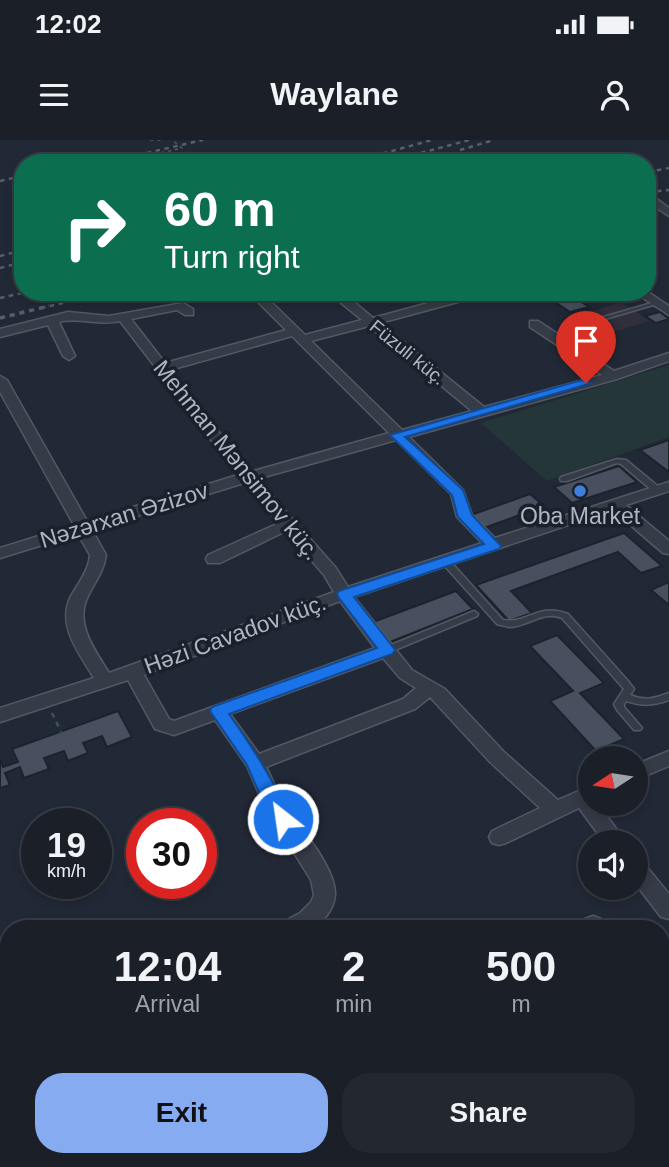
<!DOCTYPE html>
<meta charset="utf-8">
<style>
:root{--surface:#1a1f28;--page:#232730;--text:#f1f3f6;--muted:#9fa2a8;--line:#383d45;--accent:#87abf0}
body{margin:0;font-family:Arial,sans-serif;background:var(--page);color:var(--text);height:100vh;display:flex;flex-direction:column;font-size:26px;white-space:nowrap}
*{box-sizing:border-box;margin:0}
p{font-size:23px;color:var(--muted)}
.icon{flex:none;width:38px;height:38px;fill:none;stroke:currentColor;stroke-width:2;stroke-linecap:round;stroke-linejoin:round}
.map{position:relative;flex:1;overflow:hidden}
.panel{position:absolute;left:0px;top:780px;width:670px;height:247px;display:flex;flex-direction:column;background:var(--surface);border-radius:28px 28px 0 0;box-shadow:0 4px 10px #0003,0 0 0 2px var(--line)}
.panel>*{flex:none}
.top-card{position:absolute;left:14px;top:14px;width:642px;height:147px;border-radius:28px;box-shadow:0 4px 10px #0003,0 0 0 2px var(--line);background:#0b6e4f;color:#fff;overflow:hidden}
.needle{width:46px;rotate:258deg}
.tools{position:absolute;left:578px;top:606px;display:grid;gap:14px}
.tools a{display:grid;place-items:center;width:70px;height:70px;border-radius:50%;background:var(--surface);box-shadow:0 4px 10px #0003,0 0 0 2px var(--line);font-size:35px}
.speed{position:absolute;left:21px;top:668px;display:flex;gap:14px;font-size:35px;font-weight:700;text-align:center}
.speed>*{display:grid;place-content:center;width:91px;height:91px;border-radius:50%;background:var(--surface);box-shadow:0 4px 10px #0003,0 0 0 2px var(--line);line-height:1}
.speed small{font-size:18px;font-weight:400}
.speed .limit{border:10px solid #d22;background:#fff;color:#111}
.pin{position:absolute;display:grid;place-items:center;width:60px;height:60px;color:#fff;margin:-72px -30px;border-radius:50% 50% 50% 0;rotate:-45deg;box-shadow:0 0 7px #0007}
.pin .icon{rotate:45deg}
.me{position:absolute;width:77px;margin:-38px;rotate:330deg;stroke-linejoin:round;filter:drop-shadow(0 0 5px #0008)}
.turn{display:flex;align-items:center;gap:24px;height:147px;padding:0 35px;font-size:32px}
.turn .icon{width:91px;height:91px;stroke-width:2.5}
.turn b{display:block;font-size:49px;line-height:60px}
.eta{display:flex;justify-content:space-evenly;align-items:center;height:119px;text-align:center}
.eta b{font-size:42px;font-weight:800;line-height:49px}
.cta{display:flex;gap:14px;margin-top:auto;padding:14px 35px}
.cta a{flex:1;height:80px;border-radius:28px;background:var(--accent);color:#111;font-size:28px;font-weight:800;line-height:80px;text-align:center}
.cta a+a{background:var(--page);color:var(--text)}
.status{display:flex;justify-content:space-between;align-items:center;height:49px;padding:0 35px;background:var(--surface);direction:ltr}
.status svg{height:19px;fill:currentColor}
header{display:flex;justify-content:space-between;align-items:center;height:91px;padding:0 35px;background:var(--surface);font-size:32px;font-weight:800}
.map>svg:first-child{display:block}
</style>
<div class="status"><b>12:02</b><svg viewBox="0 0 49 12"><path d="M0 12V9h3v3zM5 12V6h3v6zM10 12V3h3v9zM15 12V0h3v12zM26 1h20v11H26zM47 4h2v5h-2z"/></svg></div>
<header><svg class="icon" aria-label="menu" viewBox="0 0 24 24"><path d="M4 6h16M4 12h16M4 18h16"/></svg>Waylane<svg class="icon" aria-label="person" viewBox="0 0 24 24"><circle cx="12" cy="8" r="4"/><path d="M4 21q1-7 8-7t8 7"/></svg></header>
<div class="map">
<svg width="669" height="1027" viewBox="0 0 669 1027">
<rect width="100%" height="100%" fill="#222936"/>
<path fill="#312f3b" d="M621 162 650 181 595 197 568 179Z"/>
<path fill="#243638" d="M669 225V297L547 341 481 283Z"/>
<path fill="#485060" stroke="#1c232d" stroke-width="2" d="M568 153 589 167 570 172 549 158Z
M660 172 669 179 656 183 645 176Z
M588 174 611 189 598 193 575 178Z
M669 300V332L640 310Z
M619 326 637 342 572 363 554 347Z
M530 354 544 366 484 388 471 375Z
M624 393 662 426 641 433 618 412 511 451 532 473 509 481 476 445Z
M669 442V465L651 450Z
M456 451 473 469 390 502 373 482Z
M557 495 604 543 580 553 624 599 596 611 550 561 573 551 530 506Z
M118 571 132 597 107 607 102 596 83 603 88 613 68 621 64 611 44 618 49 629 24 638 20 627 5 633 10 645 0 648V619L3 627 18 622 12 609Z"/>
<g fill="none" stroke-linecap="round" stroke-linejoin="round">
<defs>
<path id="service" d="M153 14H155V16L142 19 138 23H133L138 17Z
M598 152H608L598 156 595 154Z
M655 162 660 163 605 179 600 178Z
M617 319 626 320 660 348V352H654L621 324 617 323 567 341H561L560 339 561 337Z
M446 419 449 420 503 480C528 484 538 462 568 474L628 541 634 549 630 555C646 561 653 559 669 553V560C653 566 642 566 626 561L624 564V567L642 588 640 590H634L617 570 614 564 624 549 562 478C543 470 528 487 509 487 506 486 500 485 497 484L443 424 442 422 443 420Z
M474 471 478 474 477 476 390 512 387 513 383 510 384 508Z"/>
<path id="minor" d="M648 57H654L669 68V76L648 62Z
M248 152H261L305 195 362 180 328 152H342L373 178 469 152H481L480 156 380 183 484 267 602 235 530 187V181H538L614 231 669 213V221L617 239 409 297 463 350 472 375 495 398 669 342V351L626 365 669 401V414L663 413 613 370 354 457 412 530 445 549 504 612 558 660 590 646V663H597L626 702H604L579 668 506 703 499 705 492 703 489 697 492 691 540 668 490 622 430 557 415 569 266 627C271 636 275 647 280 656 294 681 337 727 335 755 334 770 323 782 311 789H280L283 782 300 773 311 762 314 755 311 740 264 665 247 626 215 580 174 595 155 589 128 540 0 582V568L94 538C79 513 56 485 71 456 78 444 86 434 89 421L90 415 78 394 0 418V408L74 385 0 252V236L7 240 87 381 238 335 120 181C99 186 79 177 59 182L75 216 69 220 63 216 48 185 0 197V189L68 172 109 176 183 163 193 169V175H185L177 170 131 179 165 223 286 190ZM369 186 472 271 402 290 311 201ZM292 196 389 293 250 332 170 230ZM396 300 451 354 457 377 482 403 348 447 336 428 257 339ZM244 343 279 383 208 415 206 419 208 423H220L286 391 324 435 334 452 109 533C95 510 74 484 88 456 95 442 104 431 106 415L92 390ZM340 461 375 508 174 581 169 579 144 535ZM383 518 400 538 416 548 403 559 259 614 230 574Z
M634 152H648L669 166V175Z
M669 611V626L635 640V625Z
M635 718 642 721 669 754V779L661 777 635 743Z
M593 776 601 779 607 789H584L585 779Z
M0 821 9 824V848L0 845Z
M669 856V882L662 885V859Z
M478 1018H516L512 1027H474Z"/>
</defs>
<use href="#service" stroke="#525964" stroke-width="3"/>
<use href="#minor" stroke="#525964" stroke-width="3"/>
<path stroke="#415155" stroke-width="2" stroke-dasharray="3.5 3.5" stroke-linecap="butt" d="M150 0H161
M161 13 182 8 172 0"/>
<path stroke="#415155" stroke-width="2.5" stroke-dasharray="5 5" stroke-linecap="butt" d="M52 573 61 592"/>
<use href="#service" fill="#353b47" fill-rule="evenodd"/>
<use href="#minor" fill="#353b47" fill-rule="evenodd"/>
<path stroke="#575f6d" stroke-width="2.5" stroke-dasharray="4.5 4.5" stroke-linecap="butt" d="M460 10 494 0
M421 13 469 0
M81 23 110 16
M103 23 203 0
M348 23 432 0
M648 32 669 28
M0 41 23 36
M648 52 669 50
M0 116 23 110
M0 128 23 122
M0 158 27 152
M41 168 110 152"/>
<path stroke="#575f6d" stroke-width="3.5" stroke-dasharray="5 5" stroke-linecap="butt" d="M0 178 49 166"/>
</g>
<path fill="#1a73e8" stroke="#114b97" stroke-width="2" d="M582 240 592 243 405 297 463 350 472 375 501 406 499 409 354 457 392 506 395 510 392 514 229 574C254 609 273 641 293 679L290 684 283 686 277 684 262 659 247 625 210 571 212 567 377 508 339 458 337 454 339 451 484 404 458 377 452 355 390 295Z"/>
<circle fill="#3f7fe0" stroke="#1a212b" stroke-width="2.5" cx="580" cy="351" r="7"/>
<g text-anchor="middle" stroke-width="7" stroke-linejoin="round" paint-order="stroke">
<g font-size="19" fill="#afb6c3" stroke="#1a212b">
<text transform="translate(408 212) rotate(39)" y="7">Füzuli küç.</text>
</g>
<g font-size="23" fill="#afb6c3" stroke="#1a212b">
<text transform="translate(237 320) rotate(51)" y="8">Mehman Mənsimov küç.</text>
<text transform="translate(124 375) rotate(-17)" y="8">Nəzərxan Əzizov</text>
<text transform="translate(235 494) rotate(-20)" y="8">Həzi Cavadov küç.</text>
</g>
<g font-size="23" fill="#afb6c3" stroke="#1a212b">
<text x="580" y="384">Oba Market</text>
</g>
</g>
</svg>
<div class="tools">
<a><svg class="needle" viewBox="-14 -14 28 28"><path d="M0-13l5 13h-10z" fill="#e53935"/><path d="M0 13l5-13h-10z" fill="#9fa2a8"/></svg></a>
<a><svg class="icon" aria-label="sound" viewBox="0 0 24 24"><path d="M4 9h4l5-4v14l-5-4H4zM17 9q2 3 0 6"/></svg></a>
</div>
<div class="speed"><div>19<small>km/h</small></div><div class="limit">30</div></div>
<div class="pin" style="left:586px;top:243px;background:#d93025"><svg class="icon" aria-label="arrive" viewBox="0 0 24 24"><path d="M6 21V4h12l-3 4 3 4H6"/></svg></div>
<svg class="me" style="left:283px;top:679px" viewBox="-20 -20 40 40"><circle r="17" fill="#1a73e8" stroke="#fff" stroke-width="3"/><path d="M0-11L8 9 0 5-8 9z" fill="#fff"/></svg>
<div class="top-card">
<div class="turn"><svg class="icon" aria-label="right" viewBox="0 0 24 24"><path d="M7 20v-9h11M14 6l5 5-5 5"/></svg><div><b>60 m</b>Turn right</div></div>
</div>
<section class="panel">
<div class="eta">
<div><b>12:04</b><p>Arrival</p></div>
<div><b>2</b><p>min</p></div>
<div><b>500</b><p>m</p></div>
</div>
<div class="cta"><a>Exit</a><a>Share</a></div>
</section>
</div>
